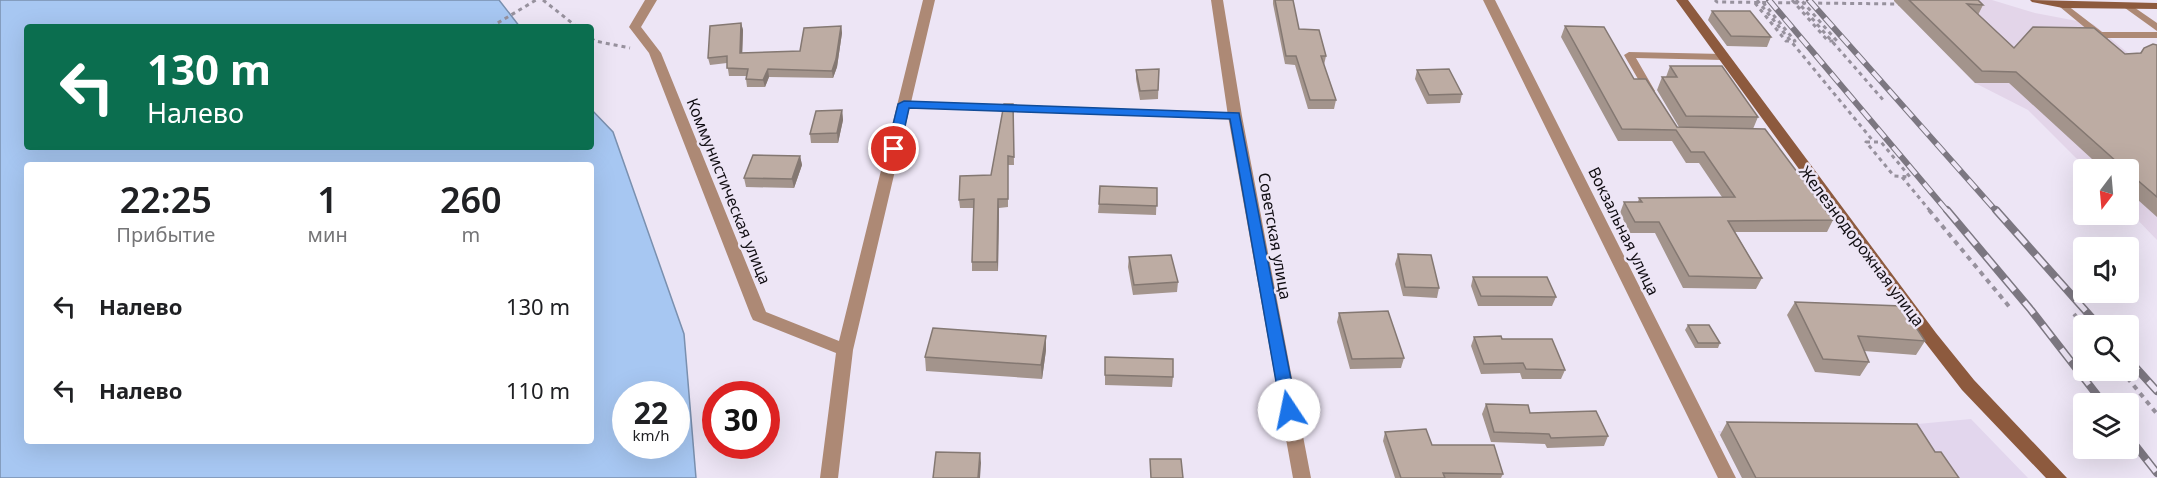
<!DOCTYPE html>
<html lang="ru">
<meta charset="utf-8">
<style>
:root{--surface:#fff;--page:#f6f6f6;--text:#202124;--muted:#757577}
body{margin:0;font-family:"Noto Sans",sans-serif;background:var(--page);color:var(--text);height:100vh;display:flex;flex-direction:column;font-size:22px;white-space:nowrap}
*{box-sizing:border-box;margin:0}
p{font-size:20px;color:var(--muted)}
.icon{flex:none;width:33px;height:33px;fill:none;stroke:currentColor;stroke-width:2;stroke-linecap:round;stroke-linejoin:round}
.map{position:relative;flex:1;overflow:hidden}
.drawer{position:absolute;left:24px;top:162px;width:570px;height:282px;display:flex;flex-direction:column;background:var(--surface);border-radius:6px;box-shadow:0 6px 24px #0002}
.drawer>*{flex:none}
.top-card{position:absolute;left:24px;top:24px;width:570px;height:126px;border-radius:6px;box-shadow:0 6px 24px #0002;background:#0b6e4f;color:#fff;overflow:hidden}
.needle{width:39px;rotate:196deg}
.controls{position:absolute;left:2073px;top:159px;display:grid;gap:12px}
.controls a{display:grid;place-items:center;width:66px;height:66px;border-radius:6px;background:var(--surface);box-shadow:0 6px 24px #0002;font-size:30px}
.speed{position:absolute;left:612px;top:381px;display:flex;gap:12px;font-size:30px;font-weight:700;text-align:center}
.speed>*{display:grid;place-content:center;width:78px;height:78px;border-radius:50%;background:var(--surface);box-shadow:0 6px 24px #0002;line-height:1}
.speed small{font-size:15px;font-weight:400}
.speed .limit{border:9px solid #d22;background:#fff;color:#111}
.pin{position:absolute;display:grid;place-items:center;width:51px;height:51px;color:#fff;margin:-26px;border:3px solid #fff;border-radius:50%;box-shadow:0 2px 6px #0007}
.me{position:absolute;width:66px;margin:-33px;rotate:349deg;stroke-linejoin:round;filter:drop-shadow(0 0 4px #0008)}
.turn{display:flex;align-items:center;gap:21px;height:126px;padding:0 24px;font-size:27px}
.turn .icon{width:78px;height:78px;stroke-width:2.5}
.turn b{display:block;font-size:42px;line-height:51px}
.eta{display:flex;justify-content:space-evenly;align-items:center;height:102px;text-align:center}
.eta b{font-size:36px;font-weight:600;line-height:42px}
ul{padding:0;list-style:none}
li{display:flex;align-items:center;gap:18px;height:84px;padding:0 24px}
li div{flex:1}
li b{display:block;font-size:22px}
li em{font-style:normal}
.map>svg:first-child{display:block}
</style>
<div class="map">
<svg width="2157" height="478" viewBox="0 0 2157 478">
<rect width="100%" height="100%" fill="#ede5f5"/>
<path fill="#e3d5e9" d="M1895 0H1992L2035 13 2093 24 2157 77V240L2129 211 2128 170 2087 169 2028 110 1975 83Z"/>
<path fill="#e2d6ed" d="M1971 419 2028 478H1742L1718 431 1832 432Z"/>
<path fill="#a7c7f2" stroke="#7a90af" stroke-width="1.5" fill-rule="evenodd" d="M0 0H499L520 27H27V147H591V109L613 132 684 334 696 478H0ZM27 165H591V441H27ZM626 394H676V446H626Z"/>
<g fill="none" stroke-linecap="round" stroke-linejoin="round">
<path stroke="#97919d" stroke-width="3" stroke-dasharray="4 4" stroke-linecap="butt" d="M543 0 577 27
M1715 0 1717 2 1901 4
M1757 0 1874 142
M1792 0 1828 41H1837L1801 0
M1796 0 1885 102
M1755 3 1786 41H1795L1761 0
M491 27 536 0
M591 38 595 41 630 48
M1866 142H1881L1910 177 1894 176Z
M1902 177 1931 212"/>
<path stroke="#97919d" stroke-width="4" stroke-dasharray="5 5" stroke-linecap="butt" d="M1929 210 2012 310
M2074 314 2084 326
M2121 370 2157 414"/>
<path fill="#ad8975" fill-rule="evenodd" d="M2063 2 2102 32H2157V38H2108L2106 40H2100L2060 7V3Z
M2128 3 2157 23V31L2125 8V4Z
M1629 52 1723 54 1728 57 1723 60 1636 58 1655 91 1650 94 1645 91 1624 55Z
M904 101 1235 113 1240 116 1235 119 900 106 899 104 900 102Z"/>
<path fill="#ad8975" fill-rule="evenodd" d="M645 0H657L641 27 661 53 766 312 839 341 923 0H935L853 350 838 478H820L836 353 753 320 751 316 649 53 629 27Z
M1211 0H1223L1242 116 1311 478H1293L1228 116Z
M1483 0H1495L1736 478H1718Z"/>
<path fill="#8d5a3e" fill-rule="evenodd" d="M1676 0H1688L1936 333 1974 380 2067 478H2046L1962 390 1924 341Z
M2030 0 2157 3V9L2063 8 2032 2Z"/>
<defs>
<path id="rail-far1" d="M1769 0 1948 212
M1809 0 1997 212"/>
<path id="rail" d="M1947 210 2031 310 2104 404
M1996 210 2099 326
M2128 359 2157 391
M2128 436 2157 473"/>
</defs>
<use href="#rail-far1" stroke="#7c7781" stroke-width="6"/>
<use href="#rail" stroke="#7c7781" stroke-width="8"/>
<use href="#rail-far1" stroke="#ede5f5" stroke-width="4" stroke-dasharray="12" stroke-linecap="butt"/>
<use href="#rail" stroke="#ede5f5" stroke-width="5" stroke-dasharray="15" stroke-linecap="butt"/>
</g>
<path fill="#a3948c" d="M1273 0H1293L1299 29 1326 56 1324 65 1336 100 1334 109H1308L1295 65 1285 64 1273 4Z
M1894 0H1978L1983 5 1978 15 2014 48 2125 54 2140 53 2144 48 2157 45V217L2128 191V170H2104L2009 83H1975L1894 1Z
M1712 11 1771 37 1767 47 1727 46 1708 20Z
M741 23 743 30 742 53 800 51 841 26 842 33 837 67 833 78 769 77 765 87H747L746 79V76H729L727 63 710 65 708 58Z
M1565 26 1634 79 1677 127H1679L1657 90 1662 77H1666L1670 66 1758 117 1753 129 1833 220 1827 232H1735L1762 278 1756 289 1683 288 1655 233H1630L1620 213 1624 202H1638L1639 198 1722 197 1699 163H1686L1672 141H1618L1561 37Z
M1159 69 1158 99 1140 100 1136 79V70Z
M1417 70 1462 94 1460 103 1427 104 1415 79Z
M1013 104 1014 165H1008V207L999 208 998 271H972V262L974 208H960L959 200 991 175Z
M842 110 843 120 838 143H811L810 134Z
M800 156 802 165 794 188 746 187 744 178Z
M1157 188 1156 215 1098 213 1099 204Z
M1398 254 1439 288 1437 298 1403 296 1395 264Z
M1129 257 1178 282 1177 292 1133 295 1128 267Z
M1473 277 1556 297 1552 306H1478L1471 286Z
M1795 302 1925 341 1916 355 1864 351 1869 362 1860 376 1815 372 1787 315Z
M1339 313 1404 358 1401 368 1350 369 1337 322Z
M1688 325 1720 343 1718 348H1695L1685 330Z
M1046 336V350L1042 379 926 371 925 357Z
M1474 337 1502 339 1565 370 1561 379H1522L1520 373 1481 374 1471 346Z
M1105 357 1173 377 1172 387 1105 385Z
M1486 404 1530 413 1608 436 1604 446 1547 448 1545 444 1491 442 1482 414Z
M1727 422 1935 452 1959 478H1742L1720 435Z
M1385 432 1432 445 1503 474 1501 478H1395L1383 441Z"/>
<path fill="#847872" d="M741 23 743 30 742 61 740 53Z
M841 26 842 33 837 67 833 78 832 71Z
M768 69 769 77 765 87 763 80Z
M842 110 843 120 838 143 837 133Z
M800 156 802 165 794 188 792 179Z
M998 199 999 208 998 271 997 262Z
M1046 336V350L1042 379 1041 365Z
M980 453 981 463 980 478H978Z"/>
<path fill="#bdaca3" stroke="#847872" stroke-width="1.5" d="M1275 0H1293L1299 29 1319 30 1326 56H1321L1336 100H1310L1296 56H1286Z
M1909 0H1978L1983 5 1967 4 2014 48 2033 27 2094 28 2125 54 2141 53 2144 48 2153 44 2157 45V197L2128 172V170H2126L2016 72 1982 71Z
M1712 11H1750L1771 37 1731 36Z
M741 23 740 53 800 51 804 28 841 26 836 59 832 71 768 69 763 80 746 79 748 69 727 68V56L708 58 710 26Z
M1565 26 1604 27 1634 79H1646L1677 127 1765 129 1833 220 1728 221 1762 278 1689 276 1659 222H1635L1624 202H1642L1639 198 1735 197 1704 152H1691L1676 130 1622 129Z
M1670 66H1722L1758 117 1686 116 1662 77H1677Z
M1159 69 1158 90 1140 91 1136 70Z
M1449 69 1462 94 1429 95 1417 70Z
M1004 104H1013L1014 157 1008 156V199H998L997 262H972L974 199 959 200 960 176 991 175Z
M842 110 837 133 810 134 816 111Z
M753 155 800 156 792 179 744 178Z
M1100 186 1157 188V206L1099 204Z
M1398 254 1431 255 1439 288 1405 287Z
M1171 255 1178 282 1134 285 1129 257Z
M1473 277H1547L1556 297 1481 296Z
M1795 302 1902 306 1925 341 1858 336 1869 362 1823 359Z
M1388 311 1404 358 1352 359 1339 313Z
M1688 325H1709L1720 343H1698Z
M933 328 1046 336 1041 365 925 357Z
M1501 336 1502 339H1552L1565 370 1526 369 1523 363 1484 364 1474 337Z
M1105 357 1173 359V377L1105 375Z
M1486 404 1528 405 1530 413 1596 411 1608 436 1551 438 1549 434 1494 432Z
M1727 422 1917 424 1935 452H1941L1959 478H1756Z
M1426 429 1432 445H1494L1503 474 1443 473 1445 478H1401L1385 432Z
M936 452 980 453 978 478H933Z
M1150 459H1181L1183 478H1151Z"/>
<path fill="#1a73e8" stroke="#114b97" stroke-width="1.5" d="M904 101 1239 113 1297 410 1295 414H1284L1281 410 1230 119 909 108 900 149 898 151H889L887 149 898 104Z"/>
<g text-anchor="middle" stroke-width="5" stroke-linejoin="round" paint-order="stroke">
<g font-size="16" fill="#110e13" stroke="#ede5f5">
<text transform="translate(729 191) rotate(68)" y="6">Коммунистическая улица</text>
<text transform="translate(1624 231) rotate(64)" y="6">Вокзальная улица</text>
<text transform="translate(1275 236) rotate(80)" y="6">Советская улица</text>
<text transform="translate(1862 246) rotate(53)" y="6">Железнодорожная улица</text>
</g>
</g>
</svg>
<div class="controls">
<a><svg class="needle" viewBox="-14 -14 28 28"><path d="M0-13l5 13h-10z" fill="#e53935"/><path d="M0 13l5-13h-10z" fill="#757577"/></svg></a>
<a><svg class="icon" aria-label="sound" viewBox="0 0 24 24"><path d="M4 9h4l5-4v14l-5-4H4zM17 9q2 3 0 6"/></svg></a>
<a><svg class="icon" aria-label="search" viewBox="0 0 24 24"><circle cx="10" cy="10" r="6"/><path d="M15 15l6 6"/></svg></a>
<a><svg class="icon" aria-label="layers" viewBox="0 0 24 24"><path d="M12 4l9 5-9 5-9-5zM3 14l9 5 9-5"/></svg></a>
</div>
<div class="speed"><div>22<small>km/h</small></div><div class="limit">30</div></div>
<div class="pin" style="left:894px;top:149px;background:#d93025"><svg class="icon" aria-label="arrive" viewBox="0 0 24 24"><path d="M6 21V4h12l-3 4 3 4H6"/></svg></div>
<svg class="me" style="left:1289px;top:410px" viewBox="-20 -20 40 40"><circle r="19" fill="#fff"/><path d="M0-13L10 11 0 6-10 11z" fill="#1a73e8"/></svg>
<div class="top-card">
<div class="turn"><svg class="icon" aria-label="left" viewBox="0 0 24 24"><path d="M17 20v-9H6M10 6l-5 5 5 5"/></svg><div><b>130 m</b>Налево</div></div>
</div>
<section class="drawer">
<div class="eta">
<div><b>22:25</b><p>Прибытие</p></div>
<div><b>1</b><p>мин</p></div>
<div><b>260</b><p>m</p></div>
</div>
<ul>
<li><svg class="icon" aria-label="left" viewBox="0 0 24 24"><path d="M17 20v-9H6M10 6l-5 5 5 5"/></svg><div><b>Налево</b></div><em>130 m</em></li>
<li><svg class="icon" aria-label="left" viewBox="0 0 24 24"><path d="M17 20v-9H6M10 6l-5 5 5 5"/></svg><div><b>Налево</b></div><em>110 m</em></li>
</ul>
</section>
</div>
